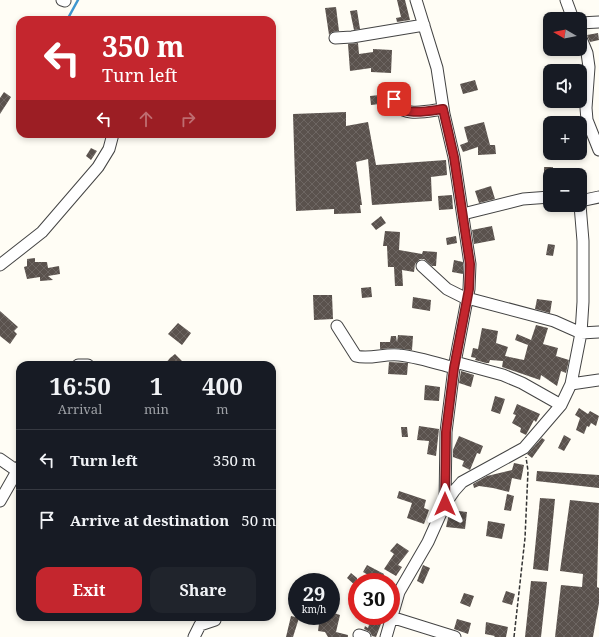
<!DOCTYPE html>
<meta charset="utf-8">
<style>
:root{--surface:#171b24;--page:#20242c;--text:#f1f3f6;--muted:#9ea1a6;--line:#363941;--accent:#c4262e}
body{margin:0;font-family:"Noto Serif",serif;background:var(--page);color:var(--text);height:100vh;display:flex;flex-direction:column;font-size:15px;white-space:nowrap}
*{box-sizing:border-box;margin:0}
p{font-size:13px;color:var(--muted)}
.icon{flex:none;width:22px;height:22px;fill:none;stroke:currentColor;stroke-width:2;stroke-linecap:round;stroke-linejoin:round}
.map{position:relative;flex:1;overflow:hidden}
.details{position:absolute;left:16px;top:361px;width:260px;height:260px;display:flex;flex-direction:column;background:var(--surface);border-radius:12px;box-shadow:0 2px 6px #0003}
.details>*{flex:none}
.banner{position:absolute;left:16px;top:16px;width:260px;height:122px;border-radius:12px;box-shadow:0 2px 6px #0003;background:#c4262e;color:#fff;overflow:hidden}
.needle{width:26px;rotate:279deg}
.controls{position:absolute;left:543px;top:12px;display:grid;gap:8px}
.controls a{display:grid;place-items:center;width:44px;height:44px;border-radius:8px;background:var(--surface);box-shadow:0 2px 6px #0003;font-size:20px}
.speed{position:absolute;left:288px;top:573px;display:flex;gap:8px;font-size:20px;font-weight:700;text-align:center}
.speed>*{display:grid;place-content:center;width:52px;height:52px;border-radius:50%;background:var(--surface);box-shadow:0 2px 6px #0003;line-height:1}
.speed small{font-size:10px;font-weight:400}
.speed .limit{border:6px solid #d22;background:#fff;color:#111}
.pin{position:absolute;display:grid;place-items:center;width:34px;height:34px;color:#fff;margin:-17px;border-radius:8px;box-shadow:0 2px 6px #0006}
.me{position:absolute;width:44px;margin:-22px;rotate:0deg;stroke-linejoin:round;filter:drop-shadow(0 0 3px #0008)}
.turn{display:flex;align-items:center;gap:14px;height:84px;padding:0 20px;font-size:18px}
.turn .icon{width:52px;height:52px;stroke-width:2.5}
.turn b{display:block;font-size:28px;line-height:34px}
.lanes{display:flex;align-items:center;height:38px;padding:0 20px;background:#0003;justify-content:center;gap:20px;direction:ltr}
.lanes .off{opacity:.35}
.eta{display:flex;justify-content:space-evenly;align-items:center;height:68px;text-align:center}
.eta b{font-size:24px;font-weight:700;line-height:28px}
.cta{display:flex;gap:8px;margin-top:auto;padding:8px 20px}
.cta a{flex:1;height:46px;border-radius:12px;background:var(--accent);color:#fff;font-size:16px;font-weight:700;line-height:46px;text-align:center}
.cta a+a{background:var(--page);color:var(--text)}
ul{padding:0;list-style:none}
li{display:flex;align-items:center;gap:12px;height:60px;padding:0 20px;border-top:1px solid var(--line)}
li div{flex:1}
li b{display:block;font-size:15px}
li em{font-style:normal}
.map>svg:first-child{display:block}
</style>
<div class="map">
<svg width="599" height="637" viewBox="0 0 599 637">
<defs>
<pattern id="building-cross-hatch" width="8" height="8" patternUnits="userSpaceOnUse"><rect width="8" height="8" fill="#5a524d"/><path d="M0 0l8 8M0 8l8-8" fill="none" stroke="#6d6662"/></pattern>
</defs>
<rect width="100%" height="100%" fill="#fffdf5"/>
<g fill="none" stroke-linecap="round" stroke-linejoin="round">
<path stroke="#3f96cf" stroke-width="2.5" d="M67 20 78 0"/>
</g>
<path fill="url(#building-cross-hatch)" d="M397 0H405L410 20 397 22 396 18 401 17Z
M336 7 339 31 332 32 329 35 325 8Z
M357 10 360 29 354 30 350 11Z
M598 33 599 40 590 42 587 35Z
M358 43 359 54 373 52V49L392 50 391 73 371 72V68L350 71 348 44Z
M475 80 478 90 463 94 460 84Z
M4 92 11 97 0 114V98Z
M389 94 387 99 388 103 371 105 370 96Z
M346 112V126L368 122 376 165 446 160 447 175 431 177 432 201 372 205 368 159 356 162 362 205H360L361 213 334 214V209L296 211 293 114Z
M484 122 490 145H495L496 154 478 155V147L463 152 460 145 468 142 464 127Z
M91 148 97 151 91 160 86 156Z
M544 167H553V175H544Z
M491 186 495 199 479 203 475 191Z
M452 195 453 209 439 210 438 196Z
M381 216 386 223 376 230 371 224Z
M492 226 495 240 474 244 472 230Z
M385 231 400 232 399 250 422 254 423 251 437 252 436 266H432L424 259H420L415 264 414 272 402 270 403 286H395L394 267H388L387 246H383Z
M456 236 457 243 447 245 446 238Z
M548 244 555 245 553 256 546 255Z
M35 258V262H47L48 268 59 266 60 274 48 276 53 280 40 281V277L27 279 24 267 27 266V259Z
M454 260 463 262V274L452 272Z
M371 287 372 297 362 298 361 288Z
M313 295H332L333 319 314 320Z
M413 297 431 300 430 311 412 308Z
M537 299 552 301 550 313 535 309Z
M0 311 18 327 14 331 17 334 10 344 0 336Z
M178 323 191 333 182 345 168 334Z
M536 325 548 328 543 344 558 348 556 356 569 360 566 373 561 371 557 386 541 375 540 380 502 367 503 361 490 360 489 363H486L475 360 476 358 471 357 473 348 478 349 482 328 498 331 496 343 508 347 505 356 524 360 528 345 515 340 517 334 531 340Z
M398 335 413 336 412 350 394 348 380 349V342H390L391 336H396L397 342Z
M175 354 186 365H164L170 358Z
M389 362 408 363 407 375 388 374Z
M461 371 474 375 471 387 459 383Z
M425 385 440 387 439 401 424 400Z
M495 396 505 399 500 414 491 411Z
M517 404 540 414 536 422 534 420 526 435 520 432 521 428 512 423 516 415 513 414Z
M579 408 588 414 590 411 599 416 596 426 591 423 589 427 587 426 584 434 576 430 580 418 575 415Z
M419 426 439 429 436 456 427 454 429 441 417 440Z
M401 427H407L408 437H402Z
M564 435 571 439 564 451 558 448Z
M459 436 483 446 480 454 477 453 470 470 462 466 464 461 453 457V450Z
M542 438 545 440 532 458 527 454Z
M514 463 524 465 521 480 512 478 509 492 493 488 479 486 474 488 473 484 487 476 512 470Z
M537 471 599 475V488L536 481Z
M399 491 426 500 424 508 429 510 424 524 407 518 412 503 397 498Z
M507 494 514 496 511 511 504 510Z
M540 498 555 499 548 571 533 569Z
M570 500 599 503 597 587 599 588V603L593 637H555L561 585 582 587 583 574 560 571Z
M450 510 467 512 465 529 446 527Z
M488 521 505 524 502 539 486 536Z
M397 543 409 551 398 565 402 567 396 576 384 569 394 554 390 551Z
M367 565 384 574 380 582 363 572Z
M423 565 430 568 423 584 417 581Z
M351 573 357 578V587L347 578Z
M531 581 547 582 541 637H525Z
M506 591 515 594 512 605 502 602Z
M464 593 474 596 470 607 460 603Z
M331 612 340 615 336 632 348 635V637H328L325 632 318 631 320 616H331Z
M291 616 299 618 293 637H286Z
M372 616H384L376 637 372 636 370 632 364 629 365 626 368 628Z
M457 619 471 623 468 634 454 629Z
M486 622 508 627 506 637H494L495 636 485 634Z"/>
<g fill="none" stroke-linecap="round" stroke-linejoin="round">
<defs>
<path id="minor" d="M62 0 65 1
M416 0 437 68 444 114 454 157 470 264 469 289 454 368 446 432 445 504
M566 0 573 19
M580 23 599 22
M580 36 587 53 589 67 586 108 587 120 599 150
M335 38 352 37 424 25
M394 99C399 119 428 111 443 109
M580 201 599 197
M463 214 523 199 550 197
M0 265 42 232 98 167 109 149 113 134
M422 266 447 289 467 299
M467 298 554 321 581 333 599 332
M337 326 356 356C369 360 385 353 399 355 418 357 436 363 454 368
M455 362 503 375 522 383 561 405
M78 365H88
M571 384 599 380
M0 459 20 473
M0 501 20 466
M391 617 455 637
M359 635 365 637
M194 637 200 625 215 620
M386 637 399 592 428 542 445 504 454 491 462 482 524 448 561 405 571 384 581 333 583 302V241L580 205"/>
</defs>
<use href="#minor" stroke="#444" stroke-width="13"/>
<path stroke="#333" stroke-width="1.5" stroke-dasharray="4 2" stroke-linecap="butt" d="M514 637 525 538 528 471 526 457"/>
<use href="#minor" stroke="#fff" stroke-width="11"/>
</g>
<g fill="none" stroke-linecap="round" stroke-linejoin="round">
<defs>
<path id="route" d="M394 99C399 118 428 111 443 109L454 157 470 264 469 289 454 368 446 432 445 504"/>
</defs>
<use href="#route" stroke="#7f191e" stroke-width="10"/>
<use href="#route" stroke="#c4262e" stroke-width="7"/>
</g>
</svg>
<div class="controls">
<a><svg class="needle" viewBox="-14 -14 28 28"><path d="M0-13l5 13h-10z" fill="#e53935"/><path d="M0 13l5-13h-10z" fill="#9ea1a6"/></svg></a>
<a><svg class="icon" aria-label="sound" viewBox="0 0 24 24"><path d="M4 9h4l5-4v14l-5-4H4zM17 9q2 3 0 6"/></svg></a>
<a>+</a>
<a>−</a>
</div>
<div class="speed"><div>29<small>km/h</small></div><div class="limit">30</div></div>
<div class="pin" style="left:394px;top:99px;background:#d93025"><svg class="icon" aria-label="arrive" viewBox="0 0 24 24"><path d="M6 21V4h12l-3 4 3 4H6"/></svg></div>
<svg class="me" style="left:445px;top:504px" viewBox="-20 -20 40 40"><path d="M0-17L14 15 0 8-14 15z" fill="#c4262e" stroke="#fff" stroke-width="4"/></svg>
<div class="banner">
<div class="turn"><svg class="icon" aria-label="left" viewBox="0 0 24 24"><path d="M17 20v-9H6M10 6l-5 5 5 5"/></svg><div><b>350 m</b>Turn left</div></div>
<div class="lanes"><svg class="icon" aria-label="left" viewBox="0 0 24 24"><path d="M17 20v-9H6M10 6l-5 5 5 5"/></svg><svg class="icon off" aria-label="ahead" viewBox="0 0 24 24"><path d="M12 20V5M6 11l6-6 6 6"/></svg><svg class="icon off" aria-label="right" viewBox="0 0 24 24"><path d="M7 20v-9h11M14 6l5 5-5 5"/></svg></div>
</div>
<section class="details">
<div class="eta">
<div><b>16:50</b><p>Arrival</p></div>
<div><b>1</b><p>min</p></div>
<div><b>400</b><p>m</p></div>
</div>
<ul>
<li><svg class="icon" aria-label="left" viewBox="0 0 24 24"><path d="M17 20v-9H6M10 6l-5 5 5 5"/></svg><div><b>Turn left</b></div><em>350 m</em></li>
<li><svg class="icon" aria-label="arrive" viewBox="0 0 24 24"><path d="M6 21V4h12l-3 4 3 4H6"/></svg><div><b>Arrive at destination</b></div><em>50 m</em></li>
</ul>
<div class="cta"><a>Exit</a><a>Share</a></div>
</section>
</div>
